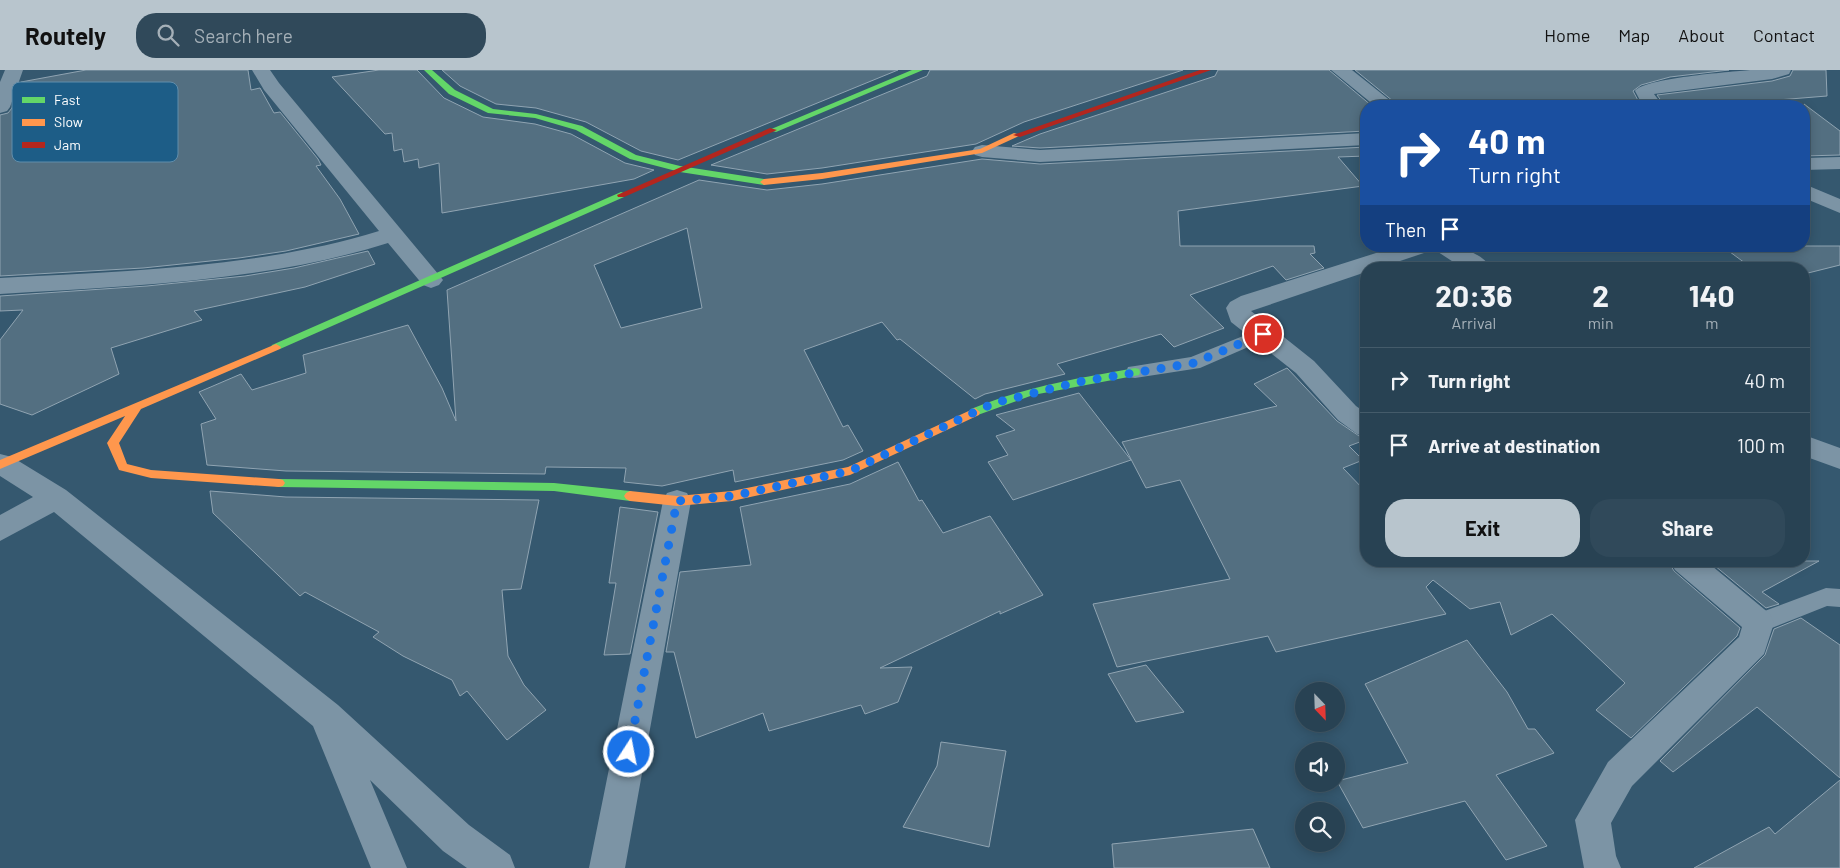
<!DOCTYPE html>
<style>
:root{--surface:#284253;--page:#30495a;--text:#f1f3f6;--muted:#a5b0b8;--line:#445b6a;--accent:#b8c5cd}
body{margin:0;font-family:Barlow,sans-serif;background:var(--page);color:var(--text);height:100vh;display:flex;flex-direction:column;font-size:19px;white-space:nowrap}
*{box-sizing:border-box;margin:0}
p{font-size:16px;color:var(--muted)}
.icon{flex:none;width:28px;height:28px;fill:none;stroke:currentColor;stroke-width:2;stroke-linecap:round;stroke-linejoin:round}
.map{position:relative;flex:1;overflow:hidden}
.panel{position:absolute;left:1360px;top:192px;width:450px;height:305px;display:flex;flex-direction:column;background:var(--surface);border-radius:20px;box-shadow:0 2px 12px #0003,0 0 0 1px var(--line)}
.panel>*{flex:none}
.top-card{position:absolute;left:1360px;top:30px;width:450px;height:152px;border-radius:20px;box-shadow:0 2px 12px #0003,0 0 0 1px var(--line);background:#1a4fa0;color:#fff;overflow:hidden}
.needle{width:32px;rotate:157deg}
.fabs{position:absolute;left:1295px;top:612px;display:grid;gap:10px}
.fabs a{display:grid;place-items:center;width:50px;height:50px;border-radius:50%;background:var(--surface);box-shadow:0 2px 12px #0003,0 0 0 1px var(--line);font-size:25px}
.pin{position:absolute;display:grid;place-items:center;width:42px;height:42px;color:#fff;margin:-21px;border:2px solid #fff;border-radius:50%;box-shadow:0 1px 5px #0007}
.me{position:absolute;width:55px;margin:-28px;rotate:11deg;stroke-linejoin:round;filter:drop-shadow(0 0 4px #0008)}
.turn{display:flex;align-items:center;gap:18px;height:105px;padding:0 25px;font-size:22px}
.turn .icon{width:65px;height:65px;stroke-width:2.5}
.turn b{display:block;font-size:35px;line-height:42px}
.then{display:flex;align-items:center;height:48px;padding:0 25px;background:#0003;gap:10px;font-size:19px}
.eta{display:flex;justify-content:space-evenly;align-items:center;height:85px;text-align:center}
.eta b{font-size:30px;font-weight:700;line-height:35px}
.cta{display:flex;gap:10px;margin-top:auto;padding:10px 25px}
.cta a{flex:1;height:58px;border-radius:20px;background:var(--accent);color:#111;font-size:20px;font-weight:700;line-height:58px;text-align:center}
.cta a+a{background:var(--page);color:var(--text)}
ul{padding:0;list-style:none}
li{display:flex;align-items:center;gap:15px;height:65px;padding:0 25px;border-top:1px solid var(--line)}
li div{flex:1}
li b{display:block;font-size:19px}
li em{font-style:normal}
header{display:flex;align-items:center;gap:30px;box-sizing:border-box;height:70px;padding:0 25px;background:var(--accent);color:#111}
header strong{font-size:24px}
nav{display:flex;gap:28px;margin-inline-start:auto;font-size:18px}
.search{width:350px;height:45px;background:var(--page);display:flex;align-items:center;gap:12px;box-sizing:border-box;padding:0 18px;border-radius:20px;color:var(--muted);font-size:19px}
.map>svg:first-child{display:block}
</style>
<header>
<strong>Routely</strong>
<div class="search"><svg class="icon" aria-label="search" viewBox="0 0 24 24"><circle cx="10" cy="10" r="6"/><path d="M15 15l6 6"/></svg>Search here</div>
<nav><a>Home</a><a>Map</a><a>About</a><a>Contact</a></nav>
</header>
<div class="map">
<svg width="1840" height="798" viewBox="0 0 1840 798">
<rect width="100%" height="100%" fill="#35586f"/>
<path fill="#536f81" stroke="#90a4b2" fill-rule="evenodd" d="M86 0H248L251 20 260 18 274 43 280 42 318 89 321 95 316 96 340 129 359 164 286 181 239 188 143 198 0 206V45L8 43 12 38 21 12Z
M379 0H417L444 28 483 47 535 54 571 64 625 93 654 100 634 109 442 143 439 93 419 98 418 89 404 92 402 79 394 81 392 63 385 64 332 7Z
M442 0H898L678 90 641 81 586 52 536 38 496 34 460 16Z
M930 0H1183L1024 52 976 74 822 98 767 104 711 95 927 6Z
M1218 0H1329L1372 36H1366V61L1040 78 1012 76 1040 64 1215 6Z
M1355 0H1729L1670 7 1641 15 1633 21 1641 36H1567L1561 32 1492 36H1399Z
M1793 0H1826L1827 26 1703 36H1665L1657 25 1772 11 1790 6Z
M1804 34 1840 61V85L1804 86Z
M1366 77V86L1338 87 1363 116 1178 141 1180 176H1314L1315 183 1310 184 1324 198 1286 210 1273 196 1190 225 1224 258 1174 277 1161 264 1057 294 1065 304 985 324 975 329 900 269 897 270 882 252 804 280 843 357 848 355 863 381 843 390 735 412 733 400 662 416 624 412 626 398 546 397 545 404 286 401 207 395 201 354 216 349 199 322 241 304 252 320 306 303 303 285 408 255 442 318 456 351 447 220 699 110 767 120 822 114 982 89 1040 94ZM687 158 702 238 621 258 594 195Z
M1722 176H1840V195L1804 204V199H1753Z
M368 181 375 194 305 217 194 241 202 250 111 278 119 304 32 345 0 334V270L23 240 0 241V226L147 216 245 206 294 198Z
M1287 298 1337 351 1365 370 1349 376 1363 390 1343 398 1366 422V491H1668L1674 501 1740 558 1737 566 1631 668 1596 640 1625 613 1552 544 1511 565 1500 532 1470 539 1433 510 1426 517 1446 544 1276 582 1268 566 1117 597 1093 534 1230 509 1180 410 1146 418 1122 372 1277 336 1254 314Z
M1079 323 1131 390 1013 430 988 392 1008 385 996 366 1015 360 996 345Z
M898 392 919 431 922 430 943 463 990 446 1043 525 1000 544V541L880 598 912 597 898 632 865 644 861 635 769 661 763 643 696 668 674 582H666L680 502 751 495 740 437 850 414Z
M210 421 286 427 539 430 521 519 502 520 508 586 524 615 546 640 507 670 467 621 460 626 452 610 403 586 373 567 379 562 305 522 300 526 213 443Z
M620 437 658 442 630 584 604 585 616 513H609Z
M1709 491H1819L1762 522 1779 534 1766 538Z
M1801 548 1840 575V708L1757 637 1673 702 1660 691 1765 585 1774 559Z
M1467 570 1507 622 1528 659H1535L1554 683 1496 705 1547 776 1506 790 1465 731 1363 758 1337 711 1408 693 1365 614Z
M1146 595 1184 642 1136 652 1108 604Z
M941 672 1006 681 989 777 903 757 937 696Z
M1840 710V798H1694L1769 757 1775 764Z
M1253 759 1270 798H1114L1112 774Z"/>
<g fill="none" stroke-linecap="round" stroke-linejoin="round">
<path fill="#7c94a5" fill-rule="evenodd" d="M1263 258 1269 260 1272 264 1269 268 1200 298 1135 308 1128 307 1126 302 1128 297 1135 296 1191 287Z
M1826 518 1840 519V537L1827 536 1759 563 1751 560 1748 553 1751 546Z"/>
<path fill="#7c94a5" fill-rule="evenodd" d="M5 0H23L10 37 7 41 0 43V12Z
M252 0H270L279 13 439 205 443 210 439 215 431 218 423 215 388 173C264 212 130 216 0 224V208C125 201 259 198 379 161L264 20Z
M1331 0H1352L1397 36H1375Z
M1750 0H1791L1789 4 1772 9 1654 24 1663 36H1643L1635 21C1644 8 1730 2 1750 0Z
M1366 63V75L1040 92 982 87 975 85 972 81 975 77 982 75 1040 80Z
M1840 87V99L1804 100V88Z
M1804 114 1840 129V143L1804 128Z
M1398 176C1427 176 1474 170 1492 199H1464L1432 178 1430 181 1376 199H1366V202L1251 241 1314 291 1356 336 1366 343V367L1357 364 1338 350 1296 303 1231 252 1226 238 1230 232 1241 226Z
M1804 365 1840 378V399L1804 386Z
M0 384 12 387 66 420 338 635 469 755 510 785 515 798H467L443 781 370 710 407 798H371L313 656 54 442 0 471V445L33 427 0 406Z
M677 420 687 423 691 431 625 798H589L663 431 667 423Z
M1670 491H1706L1770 544 1774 553 1764 584 1632 716 1611 753 1616 786 1621 798H1584L1575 750 1608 692 1739 567 1742 557 1675 500Z"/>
<path fill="#63d668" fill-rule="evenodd" d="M424 0H432L455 20 493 39 536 44 582 56 636 85 680 96 764 109 768 112 764 115 680 102 630 89 576 60 535 48 488 43 449 24Z
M912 0H923L776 62 769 60Z
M621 122 624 123V127L280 279H272L271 277 272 275Z
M1135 298 1139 299 1140 302 1139 305 1033 325 975 346 970 342 971 339C1024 317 1079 308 1135 298Z
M279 409 554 413 630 421 634 423 636 426 634 429 630 431 554 421 279 417 275 416 273 413 275 410Z"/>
<path fill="#ff974d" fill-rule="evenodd" d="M1014 63 1021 65 982 83 822 109 764 115 760 112 764 109 822 103 980 79Z
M276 274 281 277 280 279 141 339 119 373 127 394 151 400 279 409 283 410 285 413 283 416 279 417 151 408 119 400 107 373 125 346 0 399V390Z
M975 338 980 342 979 345 850 405 732 431 677 436 630 431 626 429 624 426 626 423 630 421 677 426 732 421 848 397Z"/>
<path fill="#b3261e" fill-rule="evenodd" d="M1200 0H1211L1020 67 1013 65Z
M770 58 777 60 624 127H618L617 125Z"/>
</g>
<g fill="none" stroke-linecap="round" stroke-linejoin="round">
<path stroke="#1a73e8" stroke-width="9" stroke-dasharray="0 16.2" d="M629 682 677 431 732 426 850 401 994 333 1078 312 1194 293 1263 264"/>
</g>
<rect x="12" y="12" width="166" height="80" rx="8" fill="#1d5d87" stroke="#618eab" stroke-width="1"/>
<rect x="22" y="27" width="23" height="6" fill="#63d668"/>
<rect x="22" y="49" width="23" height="7" fill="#ff974d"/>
<rect x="22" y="72" width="23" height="6" fill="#b3261e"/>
<g font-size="14" fill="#fff">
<text x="54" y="35">Fast</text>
<text x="54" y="57">Slow</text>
<text x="54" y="80">Jam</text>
</g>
</svg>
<div class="fabs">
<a><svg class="needle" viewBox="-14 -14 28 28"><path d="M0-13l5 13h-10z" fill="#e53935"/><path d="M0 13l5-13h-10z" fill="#a5b0b8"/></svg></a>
<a><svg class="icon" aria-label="sound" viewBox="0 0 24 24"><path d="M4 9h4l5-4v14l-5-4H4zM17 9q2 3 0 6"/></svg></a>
<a><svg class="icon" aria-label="search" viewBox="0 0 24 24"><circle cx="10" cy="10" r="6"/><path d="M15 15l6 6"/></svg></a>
</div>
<div class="pin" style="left:1263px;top:264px;background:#d93025"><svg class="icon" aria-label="arrive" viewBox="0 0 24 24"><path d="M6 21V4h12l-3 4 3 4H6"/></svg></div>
<svg class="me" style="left:629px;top:682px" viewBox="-20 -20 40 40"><circle r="17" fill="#1a73e8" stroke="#fff" stroke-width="3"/><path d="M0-11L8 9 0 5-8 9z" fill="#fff"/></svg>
<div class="top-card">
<div class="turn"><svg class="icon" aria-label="right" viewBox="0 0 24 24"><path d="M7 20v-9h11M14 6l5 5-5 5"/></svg><div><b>40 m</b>Turn right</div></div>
<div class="then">Then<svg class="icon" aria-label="arrive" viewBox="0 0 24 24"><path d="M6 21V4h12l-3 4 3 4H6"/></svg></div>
</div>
<section class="panel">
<div class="eta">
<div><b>20:36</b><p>Arrival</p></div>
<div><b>2</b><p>min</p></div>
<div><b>140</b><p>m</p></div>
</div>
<ul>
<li><svg class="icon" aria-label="right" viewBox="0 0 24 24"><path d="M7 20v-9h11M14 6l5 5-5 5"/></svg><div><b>Turn right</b></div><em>40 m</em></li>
<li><svg class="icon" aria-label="arrive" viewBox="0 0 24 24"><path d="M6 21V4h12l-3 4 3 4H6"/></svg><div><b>Arrive at destination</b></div><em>100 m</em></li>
</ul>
<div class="cta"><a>Exit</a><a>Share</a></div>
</section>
</div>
